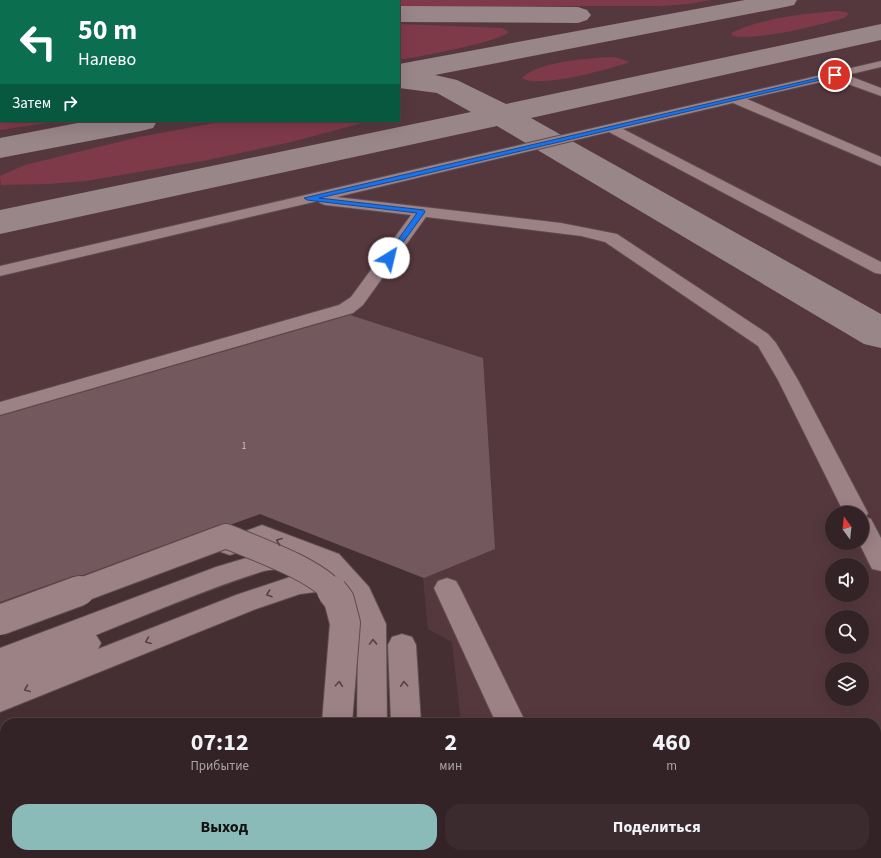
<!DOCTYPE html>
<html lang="ru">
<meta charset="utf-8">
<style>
:root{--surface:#342326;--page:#3c2b2e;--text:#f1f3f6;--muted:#a9a4a7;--line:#4e4043;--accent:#8bbbb9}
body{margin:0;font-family:"Source Sans 3",sans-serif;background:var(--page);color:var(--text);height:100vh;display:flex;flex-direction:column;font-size:15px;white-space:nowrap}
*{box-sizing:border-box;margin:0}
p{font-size:13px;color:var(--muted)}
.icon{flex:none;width:22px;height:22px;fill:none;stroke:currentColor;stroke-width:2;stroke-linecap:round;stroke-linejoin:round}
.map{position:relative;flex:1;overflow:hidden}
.drawer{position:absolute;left:0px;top:718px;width:881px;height:140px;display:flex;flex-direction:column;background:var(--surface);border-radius:16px 16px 0 0;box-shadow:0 4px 16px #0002,0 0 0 1px var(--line)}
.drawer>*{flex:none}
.top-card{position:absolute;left:0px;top:0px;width:400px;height:122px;box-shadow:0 4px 16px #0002,0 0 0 1px var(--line);background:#0b6e4f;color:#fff;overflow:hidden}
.needle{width:26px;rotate:345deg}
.tools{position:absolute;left:825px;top:506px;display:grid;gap:8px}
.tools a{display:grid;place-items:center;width:44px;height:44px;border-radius:50%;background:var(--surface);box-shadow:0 4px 16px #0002,0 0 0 1px var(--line);font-size:20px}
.pin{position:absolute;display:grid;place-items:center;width:34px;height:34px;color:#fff;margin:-17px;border:2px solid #fff;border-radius:50%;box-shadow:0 1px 4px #0007}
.me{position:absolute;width:44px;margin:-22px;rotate:36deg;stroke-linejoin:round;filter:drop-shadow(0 0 3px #0008)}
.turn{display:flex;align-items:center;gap:14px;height:84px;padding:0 12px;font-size:18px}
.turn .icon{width:52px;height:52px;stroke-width:2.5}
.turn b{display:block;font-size:28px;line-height:34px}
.then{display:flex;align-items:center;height:38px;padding:0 12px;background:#0003;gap:8px;font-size:15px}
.eta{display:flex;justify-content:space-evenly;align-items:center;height:68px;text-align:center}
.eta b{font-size:24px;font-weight:700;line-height:28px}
.primary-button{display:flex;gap:8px;margin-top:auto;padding:8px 12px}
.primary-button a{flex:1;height:46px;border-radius:16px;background:var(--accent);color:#111;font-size:16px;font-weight:700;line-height:46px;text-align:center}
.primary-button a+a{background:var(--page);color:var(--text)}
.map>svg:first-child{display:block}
</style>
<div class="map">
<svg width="881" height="858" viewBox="0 0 881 858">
<rect width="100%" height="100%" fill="#462f33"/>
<path fill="#55383d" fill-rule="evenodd" d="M0 0H881V858H522L518 853H876V723H461L452 642 428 629 423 578 260 514 0 609ZM1 1H399V121H1ZM832 513H862V543H832ZM832 565H862V595H832ZM832 617H862V647H832ZM832 669H862V699H832Z"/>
<path fill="#7f3a4a" d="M285 0H711L688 4 659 6H399V1H282Z
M836 11 846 12 849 14 844 18C816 26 762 40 733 36L731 33C762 18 802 14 836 11Z
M399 24 502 28 509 32C499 42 418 57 399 60Z
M0 42 1 121H61L0 130Z
M615 57 630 62C610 69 538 89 522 78 538 61 592 58 615 57Z
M225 121H370L291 142 208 160 86 181 48 184 1 185 0 176 25 165 139 137Z"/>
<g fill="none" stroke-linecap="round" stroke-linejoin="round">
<path fill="#988689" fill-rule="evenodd" d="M745 0H797L794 5 785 7 435 75 457 80 506 104 881 24V40L531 118 881 314V348L864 344 497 126 0 234V210L471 112 437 93 399 88V64Z
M399 6 578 7 587 10 591 15 587 20 578 23 399 22Z
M0 19H1V35H0Z
M88 121H157L153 128 141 131 0 158V138Z"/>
<path fill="#988689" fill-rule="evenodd" d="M133 0H200L133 1Z
M0 5H1V43H0Z"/>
</g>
<path fill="#73595d" d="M350 315 483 358 495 549 424 578 260 514 232 524H221L83 575 73 576 0 602V416Z"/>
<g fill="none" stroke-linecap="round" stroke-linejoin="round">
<defs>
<path id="minor" d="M881 61V67L847 75 881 88V96L834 79 747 99 881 157V166L733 103 623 129 881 262V274L875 273 609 132 337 197 561 223 617 234 768 334 776 343 798 380 868 513 866 517 871 519 881 538V571L872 569 859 543H862V513H844L778 380 758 346 605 242 581 236 426 217 363 305 353 313 0 415V402L339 305 351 297 411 215 325 205 320 203 318 201 0 276V266Z
M262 525 339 554 369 587 386 624 387 723H357L358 624 348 599 340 589 300 594 256 609 0 712V648L216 567 266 552H282L262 544 230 555 221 552 217 546 221 540ZM304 561 321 568 325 572 299 574 236 595 98 649 101 643 96 635C151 613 207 589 264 571 276 568 288 571 300 568Z
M447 578 456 581 460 588 526 723H496L434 588 438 581Z
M402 634 412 637 416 645 421 723H391L388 645 392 637Z
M881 762V793L876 794V764Z
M345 853H379L381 858H347Z
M390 853H424L426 858H392Z
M436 853H471L473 858H438Z
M589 853H630L632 858H591Z
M736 853H778L776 858H734Z"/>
</defs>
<use href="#minor" stroke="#5d4b4f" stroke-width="2"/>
<use href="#minor" fill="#9c8185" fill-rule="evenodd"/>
<defs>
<path id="minor-bridge-far1" d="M76 592 226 536C254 548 315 569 333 592"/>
<path id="minor-bridge" d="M332 591 339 600 345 623 337 723
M0 620 79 591"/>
</defs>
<use href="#minor-bridge-far1" stroke="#5d4b4f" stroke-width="26" stroke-linecap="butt"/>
<use href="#minor-bridge" stroke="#5d4b4f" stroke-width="32" stroke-linecap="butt"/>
<use href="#minor-bridge-far1" stroke="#9c8185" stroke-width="24"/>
<use href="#minor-bridge" stroke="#9c8185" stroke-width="30"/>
</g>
<defs><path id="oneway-chevron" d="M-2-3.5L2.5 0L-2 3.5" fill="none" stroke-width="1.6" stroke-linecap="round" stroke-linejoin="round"/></defs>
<g stroke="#584145">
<use href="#oneway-chevron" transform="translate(279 541) rotate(-158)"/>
<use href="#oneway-chevron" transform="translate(269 594) rotate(161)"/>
<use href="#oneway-chevron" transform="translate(148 641) rotate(158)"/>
<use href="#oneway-chevron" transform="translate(373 642) rotate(-92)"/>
<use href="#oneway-chevron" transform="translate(339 684) rotate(-85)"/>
<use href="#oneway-chevron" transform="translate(404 684) rotate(-93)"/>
<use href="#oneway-chevron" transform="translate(27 689) rotate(158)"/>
</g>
<path fill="#1a73e8" stroke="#114b97" d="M835 74 837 76 399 180 319 198 424 210 425 212 391 259 389 260 385 258 417 213 307 200 304 198Z"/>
<g text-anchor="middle" stroke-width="3.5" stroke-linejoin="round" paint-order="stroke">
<g font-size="9" fill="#dacbce">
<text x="244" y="449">1</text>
</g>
</g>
</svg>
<div class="tools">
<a><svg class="needle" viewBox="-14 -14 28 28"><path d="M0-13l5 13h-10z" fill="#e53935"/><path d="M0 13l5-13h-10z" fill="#a9a4a7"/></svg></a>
<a><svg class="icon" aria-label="sound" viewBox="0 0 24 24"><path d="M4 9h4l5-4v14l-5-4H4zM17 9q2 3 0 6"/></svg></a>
<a><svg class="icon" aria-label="search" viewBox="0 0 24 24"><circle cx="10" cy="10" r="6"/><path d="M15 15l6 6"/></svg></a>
<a><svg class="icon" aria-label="layers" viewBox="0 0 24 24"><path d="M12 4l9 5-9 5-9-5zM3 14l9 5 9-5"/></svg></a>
</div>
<div class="pin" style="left:835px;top:75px;background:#d93025"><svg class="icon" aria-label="arrive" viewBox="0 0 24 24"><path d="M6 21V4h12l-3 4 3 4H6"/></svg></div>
<svg class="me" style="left:389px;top:258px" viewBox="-20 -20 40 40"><circle r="19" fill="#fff"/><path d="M0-13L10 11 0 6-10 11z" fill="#1a73e8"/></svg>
<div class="top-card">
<div class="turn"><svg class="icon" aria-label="left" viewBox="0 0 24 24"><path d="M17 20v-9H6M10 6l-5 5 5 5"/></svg><div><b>50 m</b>Налево</div></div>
<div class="then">Затем<svg class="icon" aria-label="right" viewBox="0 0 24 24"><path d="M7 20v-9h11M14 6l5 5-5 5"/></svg></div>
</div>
<section class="drawer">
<div class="eta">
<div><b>07:12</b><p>Прибытие</p></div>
<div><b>2</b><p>мин</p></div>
<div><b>460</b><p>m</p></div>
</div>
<div class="primary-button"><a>Выход</a><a>Поделиться</a></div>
</section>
</div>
